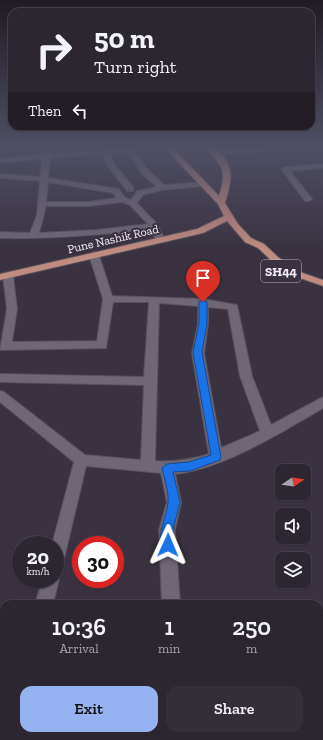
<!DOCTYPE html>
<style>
:root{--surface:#2c2630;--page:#342e38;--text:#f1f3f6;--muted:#a6a5ab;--line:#48434c;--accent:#95b2f1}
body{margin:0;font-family:"Zilla Slab",serif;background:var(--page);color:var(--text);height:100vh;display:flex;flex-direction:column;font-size:15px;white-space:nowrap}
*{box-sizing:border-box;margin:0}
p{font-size:13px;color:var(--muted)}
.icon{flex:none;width:22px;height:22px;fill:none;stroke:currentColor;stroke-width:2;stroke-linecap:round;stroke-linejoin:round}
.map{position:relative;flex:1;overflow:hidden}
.sheet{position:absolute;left:0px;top:600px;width:323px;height:140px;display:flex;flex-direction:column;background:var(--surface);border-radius:12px 12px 0 0;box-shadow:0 1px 3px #0004,0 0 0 1px var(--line)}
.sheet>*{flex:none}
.guide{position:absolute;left:8px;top:8px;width:307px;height:122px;border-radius:12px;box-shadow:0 1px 3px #0004,0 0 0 1px var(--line);background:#2c2630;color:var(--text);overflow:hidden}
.needle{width:26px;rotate:77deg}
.buttons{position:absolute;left:275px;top:464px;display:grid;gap:8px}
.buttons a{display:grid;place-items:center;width:36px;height:36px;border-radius:8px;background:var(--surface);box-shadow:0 1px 3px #0004,0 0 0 1px var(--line);font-size:20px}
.speed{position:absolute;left:12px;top:536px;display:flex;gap:8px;font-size:20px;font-weight:700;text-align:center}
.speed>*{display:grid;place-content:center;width:52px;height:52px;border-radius:50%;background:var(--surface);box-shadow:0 1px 3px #0004,0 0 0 1px var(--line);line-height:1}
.speed small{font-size:10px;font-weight:400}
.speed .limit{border:6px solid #d22;background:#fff;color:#111}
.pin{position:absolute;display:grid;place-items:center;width:34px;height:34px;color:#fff;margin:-41px -17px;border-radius:50% 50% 50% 0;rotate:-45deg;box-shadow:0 0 4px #0007}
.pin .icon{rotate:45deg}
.me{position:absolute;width:44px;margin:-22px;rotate:1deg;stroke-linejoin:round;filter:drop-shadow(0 0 3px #0008)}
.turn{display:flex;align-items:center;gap:14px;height:84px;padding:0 20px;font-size:18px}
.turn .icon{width:52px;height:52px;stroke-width:2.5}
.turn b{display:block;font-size:28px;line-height:34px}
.then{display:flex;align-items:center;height:38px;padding:0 20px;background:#0003;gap:8px;font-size:15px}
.eta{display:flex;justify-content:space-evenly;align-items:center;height:68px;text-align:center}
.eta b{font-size:24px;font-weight:600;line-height:28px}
.button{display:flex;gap:8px;margin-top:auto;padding:8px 20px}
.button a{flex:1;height:46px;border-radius:12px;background:var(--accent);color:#111;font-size:16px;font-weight:600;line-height:46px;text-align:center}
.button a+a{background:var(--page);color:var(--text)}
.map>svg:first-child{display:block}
</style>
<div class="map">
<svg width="323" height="740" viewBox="0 0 323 740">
<rect width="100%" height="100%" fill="#3a3240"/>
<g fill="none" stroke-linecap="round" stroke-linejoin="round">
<defs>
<path id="minor" d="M44 146H50V154L102 150V146H108L109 149 161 146 158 148 134 151 149 171 164 185 203 182 207 184 203 186 162 190 143 195 137 203 157 224 165 240 163 242H157L151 229C100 235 51 239 0 238V232L30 233 37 215 40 181 0 178V174L40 177 42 159 0 163V159L43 154ZM128 152 143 175 157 187 137 191 131 200 125 198 119 189 48 178 50 158 102 154 107 165 127 191H133V187L114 164 110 153ZM48 182 113 193 117 198 89 202H46ZM122 202 130 205 148 224 97 230 39 233 46 206H89Z
M282 146H317L313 148 216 154 212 152 216 150Z
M323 164V168L290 171 312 199 308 201H305L281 169 285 167Z
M94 252 99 255 112 296 203 299 237 305 252 376 271 425 323 397V408C282 432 223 469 175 474L181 502 175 530 180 604H162L159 530 167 502 161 473 86 466 63 563 61 568 55 570V545H52L74 462 0 402V391L4 392 85 455 141 460 144 385 0 382V374L144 377 149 302H113L106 348 0 350 7 309 3 276 8 273 13 276 17 309 12 342 97 341 103 299 89 255ZM159 303 198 306V324L192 353 209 454C190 460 175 462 155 461ZM208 307 228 309 240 376 260 431 221 448 204 353 208 324Z
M55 573 59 579 53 604H35L43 579H55Z
M4 677V697L0 698V678Z
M4 731V736H22L21 740H1Z"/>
<path id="major" d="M163 146H171L219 196C228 167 221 166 203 146 211 145 214 148 220 153 235 168 231 184 225 203L238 224 251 238 264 244 279 258 300 272 323 280V286L294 276 273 262 258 248 245 242 227 221 203 233 0 280V274L197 229 224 216 218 204Z"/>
</defs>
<use href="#minor" stroke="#57515c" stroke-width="2"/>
<use href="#major" stroke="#57515c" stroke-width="2"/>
<use href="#minor" fill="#6f6676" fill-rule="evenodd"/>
<use href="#major" fill="#c08b80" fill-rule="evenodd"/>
</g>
<linearGradient id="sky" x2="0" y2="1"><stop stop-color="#201c23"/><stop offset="0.59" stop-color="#4f4f64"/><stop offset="1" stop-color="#4f4f64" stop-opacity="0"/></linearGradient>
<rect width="323" height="249" fill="url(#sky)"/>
<path fill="#1a73e8" stroke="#114b97" d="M203 300 207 302V324L202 352 221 457 220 460 190 471 173 472 180 502 173 530 174 545 172 549 168 550 163 549C156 533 167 518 168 502 169 492 164 478 162 468L167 464 189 462 211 455 193 352 199 324V302Z"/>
<g text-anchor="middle" stroke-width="4" stroke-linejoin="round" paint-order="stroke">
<g font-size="12" fill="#f2edf6" stroke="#3a3240">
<text transform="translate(113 239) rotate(-13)" y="4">Pune Nashik Road</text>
</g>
<rect fill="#3a3240" stroke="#bbb5bf" stroke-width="1" x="261" y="260" width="40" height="22" rx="3"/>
<g font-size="13" font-weight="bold" fill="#f2edf6">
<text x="281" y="276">SH44</text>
</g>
</g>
</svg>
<div class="buttons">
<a><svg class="needle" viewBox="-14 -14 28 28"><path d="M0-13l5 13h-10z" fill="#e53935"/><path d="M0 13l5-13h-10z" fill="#a6a5ab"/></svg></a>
<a><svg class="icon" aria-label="sound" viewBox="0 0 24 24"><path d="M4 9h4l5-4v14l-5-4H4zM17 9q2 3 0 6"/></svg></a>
<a><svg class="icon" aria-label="layers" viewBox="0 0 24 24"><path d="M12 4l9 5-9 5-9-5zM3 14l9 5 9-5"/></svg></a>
</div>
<div class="speed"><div>20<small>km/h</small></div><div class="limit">30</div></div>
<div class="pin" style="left:203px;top:302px;background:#d93025"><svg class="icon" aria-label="arrive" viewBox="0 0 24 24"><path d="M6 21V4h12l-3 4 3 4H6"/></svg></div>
<svg class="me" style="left:168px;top:545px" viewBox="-20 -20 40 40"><path d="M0-17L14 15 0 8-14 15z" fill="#1a73e8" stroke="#fff" stroke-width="4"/></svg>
<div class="guide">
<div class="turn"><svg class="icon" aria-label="right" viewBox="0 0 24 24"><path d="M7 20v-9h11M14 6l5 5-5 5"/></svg><div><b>50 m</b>Turn right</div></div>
<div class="then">Then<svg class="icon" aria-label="left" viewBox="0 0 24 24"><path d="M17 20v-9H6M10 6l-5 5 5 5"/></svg></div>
</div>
<section class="sheet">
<div class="eta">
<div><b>10:36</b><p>Arrival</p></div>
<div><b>1</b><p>min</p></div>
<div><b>250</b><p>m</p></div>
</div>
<div class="button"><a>Exit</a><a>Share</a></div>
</section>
</div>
